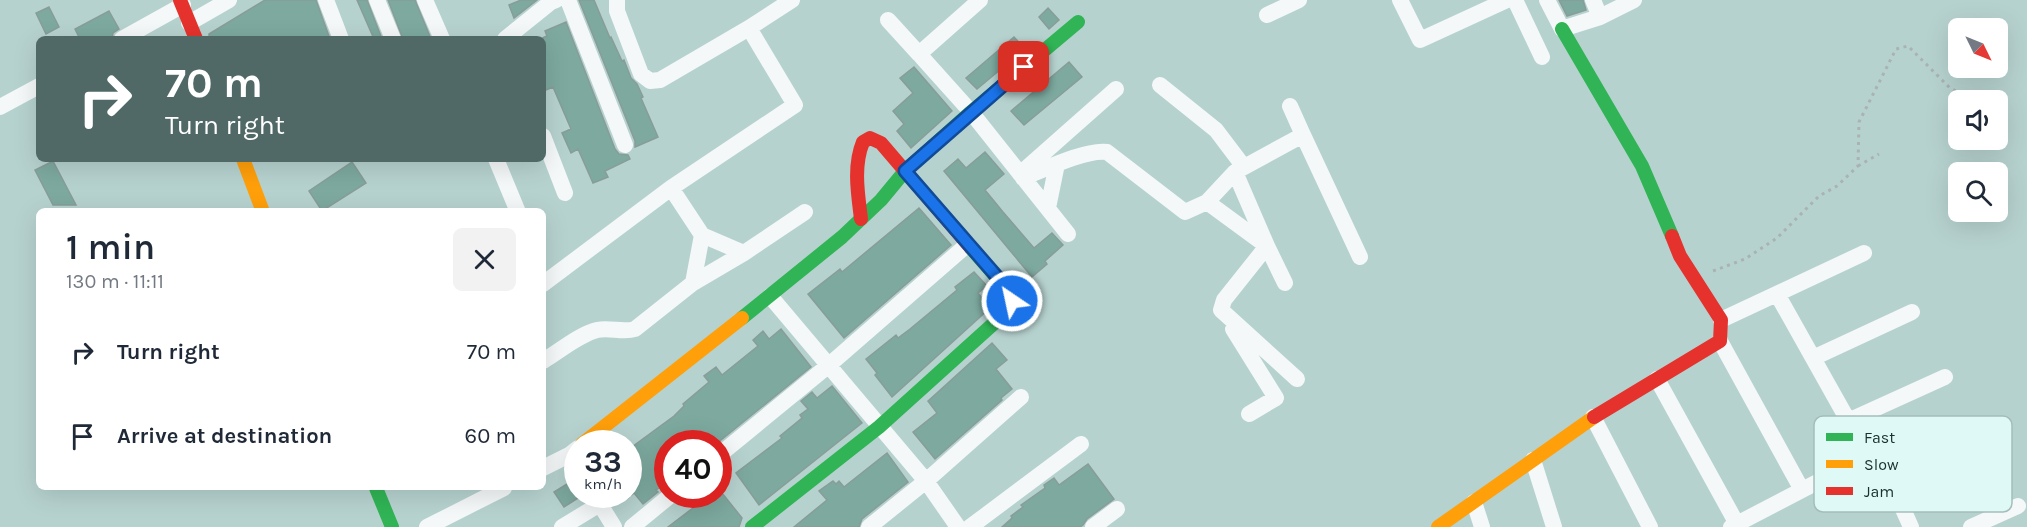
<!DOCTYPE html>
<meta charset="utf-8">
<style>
:root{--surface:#fff;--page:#f2f2f3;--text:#1f2937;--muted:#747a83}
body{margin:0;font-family:Karla,sans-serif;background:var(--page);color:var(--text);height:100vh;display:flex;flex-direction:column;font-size:22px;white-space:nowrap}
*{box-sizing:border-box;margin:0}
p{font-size:20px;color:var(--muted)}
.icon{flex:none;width:33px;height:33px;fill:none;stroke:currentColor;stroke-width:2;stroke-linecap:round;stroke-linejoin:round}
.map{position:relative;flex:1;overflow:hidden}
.drawer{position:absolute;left:36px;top:208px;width:510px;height:282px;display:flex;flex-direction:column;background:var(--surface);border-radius:9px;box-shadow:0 6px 24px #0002}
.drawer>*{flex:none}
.guide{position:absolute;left:36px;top:36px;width:510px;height:126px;border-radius:9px;box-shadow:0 6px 24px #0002;background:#516966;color:#fff;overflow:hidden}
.needle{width:39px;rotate:133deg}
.buttons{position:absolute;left:1948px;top:18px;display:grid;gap:12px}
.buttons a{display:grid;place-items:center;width:60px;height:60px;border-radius:9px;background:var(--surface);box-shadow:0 6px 24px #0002;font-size:30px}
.speed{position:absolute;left:564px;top:430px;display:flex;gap:12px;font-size:30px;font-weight:700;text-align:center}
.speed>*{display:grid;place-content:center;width:78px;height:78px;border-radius:50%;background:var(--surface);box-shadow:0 6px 24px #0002;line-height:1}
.speed small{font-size:15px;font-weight:400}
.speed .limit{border:9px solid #d22;background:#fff;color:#111}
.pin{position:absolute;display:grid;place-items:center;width:51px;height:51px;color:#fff;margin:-26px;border-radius:12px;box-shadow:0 3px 9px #0006}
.me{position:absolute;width:66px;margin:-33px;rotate:326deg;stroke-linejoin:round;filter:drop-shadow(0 0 4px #0008)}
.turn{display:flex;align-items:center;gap:21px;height:126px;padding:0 30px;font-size:27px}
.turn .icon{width:78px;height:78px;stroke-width:2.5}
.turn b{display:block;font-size:42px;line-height:51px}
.round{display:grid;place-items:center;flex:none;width:63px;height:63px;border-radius:9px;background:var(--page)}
.head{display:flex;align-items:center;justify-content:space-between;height:102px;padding:0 30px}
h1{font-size:36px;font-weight:600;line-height:45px}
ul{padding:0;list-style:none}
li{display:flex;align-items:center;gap:18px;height:84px;padding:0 30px}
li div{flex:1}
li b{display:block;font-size:22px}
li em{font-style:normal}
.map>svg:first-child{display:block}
</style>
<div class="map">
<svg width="2027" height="527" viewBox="0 0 2027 527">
<rect width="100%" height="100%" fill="#b6d2cf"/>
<path fill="#7da99f" stroke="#889d98" stroke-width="1.5" d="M265 0H316L330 39H209V34Z
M357 0H367L382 39H374Z
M388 0H415L431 39H403Z
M521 0H537L514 18 509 5Z
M579 0H594L610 38 611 37 622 61 624 60 631 78 637 84 643 97 641 98 658 137 635 147V141Z
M1559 0H1583L1586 10 1567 16Z
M49 7 59 27 46 34 36 13Z
M1048 8 1059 20 1049 29 1039 17Z
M109 11 119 29 113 33 112 39H80L75 29Z
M566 22 615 149 619 154 628 155 630 159 605 171 608 177 593 183 578 149 571 153 562 133 571 129 553 87 546 90 543 82V39H540L547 36 545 31Z
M1014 37 1025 49 977 89 966 78Z
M1069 62 1082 77 1024 125 1011 111Z
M914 67 952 111 911 148 897 131 904 124 893 111 913 93 900 78Z
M985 152 1004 174 985 190 1003 212 1034 248 1052 233 1063 245 1045 261 1047 264 1032 277 944 171 958 159 966 168Z
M53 161 76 205H53L35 170Z
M352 162 366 183 322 211 309 191Z
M919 208 951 245 844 338 808 294 840 269 842 272Z
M974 272 987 286 978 293 990 308 892 397 875 375 877 373 866 359 896 335 898 338 910 329 957 290 955 287Z
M781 329 811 367 716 444H668V482L656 490 658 492 643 504 634 493 628 498V450L674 416 684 406 683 404 709 382 704 376 716 367 722 375 758 346 753 340 763 331 769 339Z
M992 343 1007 360 996 369 1012 389 1001 398 1002 400 935 459 913 432 937 413 928 401Z
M832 386 862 423 759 505 736 473 782 438 780 436 802 418 800 415 808 409 801 401 812 392 817 398Z
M887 453 908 482 862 519 859 527H794L827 500 819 491 833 481 836 484 839 481 844 487Z
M1088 464 1114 499 1087 519 1083 525 1080 527H1002L1012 518 1011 516 1023 507 1021 505 1045 488 1044 485 1054 478 1059 485Z
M575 479H578V498L564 507 554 492Z
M718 488 742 518 739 527H668L710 495H718Z"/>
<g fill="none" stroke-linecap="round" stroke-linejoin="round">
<path stroke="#a8b3b2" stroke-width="3" stroke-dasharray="3 4.5" stroke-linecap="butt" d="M1858 166 1879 154
M1713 271 1745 259 1777 238 1819 196 1837 186 1858 166 1859 122 1896 49 1908 46 1950 88 1960 93"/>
<path stroke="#f4f8f8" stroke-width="16" d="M326 0 341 39
M377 0 393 39
M425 0 442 39
M568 0 625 145
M980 0 919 54 971 112 1068 234
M1400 0 1420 40 1507 0
M1515 0 1542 57
M1547 0 1562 29 1600 17 1634 0
M1593 0 1600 17
M1267 15 1299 0
M888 20 919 54
M189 23 229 0
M749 28 792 0
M122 39 183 5
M505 39 551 2 556 0
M1160 85 1216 130 1244 167
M1290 106 1303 135
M0 107 39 86
M543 136 565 193
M496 159 518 212
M1020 174 1116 89
M1023 178C1043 170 1086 149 1107 152L1185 212 1207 202 1235 172 1303 135 1360 257
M671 188 702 235
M1207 202 1267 246 1235 172
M1048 208 1057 164
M693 283 702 235 744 253
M1285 283 1267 246 1224 300 1221 310 1297 379
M543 284 671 188 795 105 749 28 660 80 650 81 641 74 617 11V0
M1777 294 1868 456
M770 296 926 481 958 527
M1721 320 1864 253
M1233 329 1276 398 1249 414
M1720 341 1802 490
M1813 358 1912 312
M543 361C560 351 578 335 597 330 610 327 623 333 635 329L693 283 744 253 805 212
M1657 379 1737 524
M1593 417 1650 527
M1848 421 1945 377
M569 455 578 469
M718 456 829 365 968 244
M1533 460 1554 527
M543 468 569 455 578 448
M1890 481 1981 441
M595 496 614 527
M1474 502 1482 527
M427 527 504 488
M562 527 600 504
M632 527 671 495
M869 527 926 481 1021 397
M970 527 1081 444
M1093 527 1117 509
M1731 527 1877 451 1911 527
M1971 527 2018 506"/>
<path stroke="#30b455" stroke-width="14" d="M1562 29 1642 166 1672 236
M742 318 842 237 881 200 905 171 971 112 1078 22
M376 488 392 527
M752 527 879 427 1012 307V295L971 248"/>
<path stroke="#ff9f0a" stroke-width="14" d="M243 159 263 212
M582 444 742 318
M1438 527 1594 417"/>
<path stroke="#e5322d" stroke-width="14" d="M180 0 196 39
M861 219C858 194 853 166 863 142L870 138 881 143 971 248
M1594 417 1720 341 1721 320 1680 256 1672 236"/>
</g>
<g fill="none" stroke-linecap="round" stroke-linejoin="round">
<defs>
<path id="route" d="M1012 301V294L905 171 1024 67"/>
</defs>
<use href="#route" stroke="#114b97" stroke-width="15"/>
<use href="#route" stroke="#1a73e8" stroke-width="10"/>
</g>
<rect x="1814" y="416" width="198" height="96" rx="9" fill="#dff9f6" stroke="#a4bdba" stroke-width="1.5"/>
<rect x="1826" y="433" width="27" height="8" fill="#30b455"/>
<rect x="1826" y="460" width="27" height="8" fill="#ff9f0a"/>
<rect x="1826" y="487" width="27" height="8" fill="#e5322d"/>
<g font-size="16" fill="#1b302e">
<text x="1864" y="443">Fast</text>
<text x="1864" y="470">Slow</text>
<text x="1864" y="497">Jam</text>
</g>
</svg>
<div class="buttons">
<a><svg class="needle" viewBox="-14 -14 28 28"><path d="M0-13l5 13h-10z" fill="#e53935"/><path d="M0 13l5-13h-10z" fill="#747a83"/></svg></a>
<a><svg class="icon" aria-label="sound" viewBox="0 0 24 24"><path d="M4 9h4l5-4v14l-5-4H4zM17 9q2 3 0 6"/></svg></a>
<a><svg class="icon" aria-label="search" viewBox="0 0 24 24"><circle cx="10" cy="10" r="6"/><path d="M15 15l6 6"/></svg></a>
</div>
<div class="speed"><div>33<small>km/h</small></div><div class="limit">40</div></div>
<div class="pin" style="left:1024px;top:67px;background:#d93025"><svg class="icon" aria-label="arrive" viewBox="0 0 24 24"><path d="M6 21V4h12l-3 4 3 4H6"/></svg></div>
<svg class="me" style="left:1012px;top:301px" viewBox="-20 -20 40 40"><circle r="17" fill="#1a73e8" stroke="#fff" stroke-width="3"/><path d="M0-11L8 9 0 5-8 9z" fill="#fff"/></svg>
<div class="guide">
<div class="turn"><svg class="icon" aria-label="right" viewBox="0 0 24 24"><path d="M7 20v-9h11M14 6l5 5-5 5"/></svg><div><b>70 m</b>Turn right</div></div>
</div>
<section class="drawer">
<div class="head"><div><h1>1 min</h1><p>130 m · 11:11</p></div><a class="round"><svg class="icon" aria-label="close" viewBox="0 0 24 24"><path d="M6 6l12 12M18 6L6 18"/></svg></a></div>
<ul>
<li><svg class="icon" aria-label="right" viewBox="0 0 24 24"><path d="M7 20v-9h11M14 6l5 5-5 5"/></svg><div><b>Turn right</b></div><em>70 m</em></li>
<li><svg class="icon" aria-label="arrive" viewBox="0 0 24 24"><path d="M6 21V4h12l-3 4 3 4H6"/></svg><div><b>Arrive at destination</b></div><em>60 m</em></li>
</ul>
</section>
</div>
